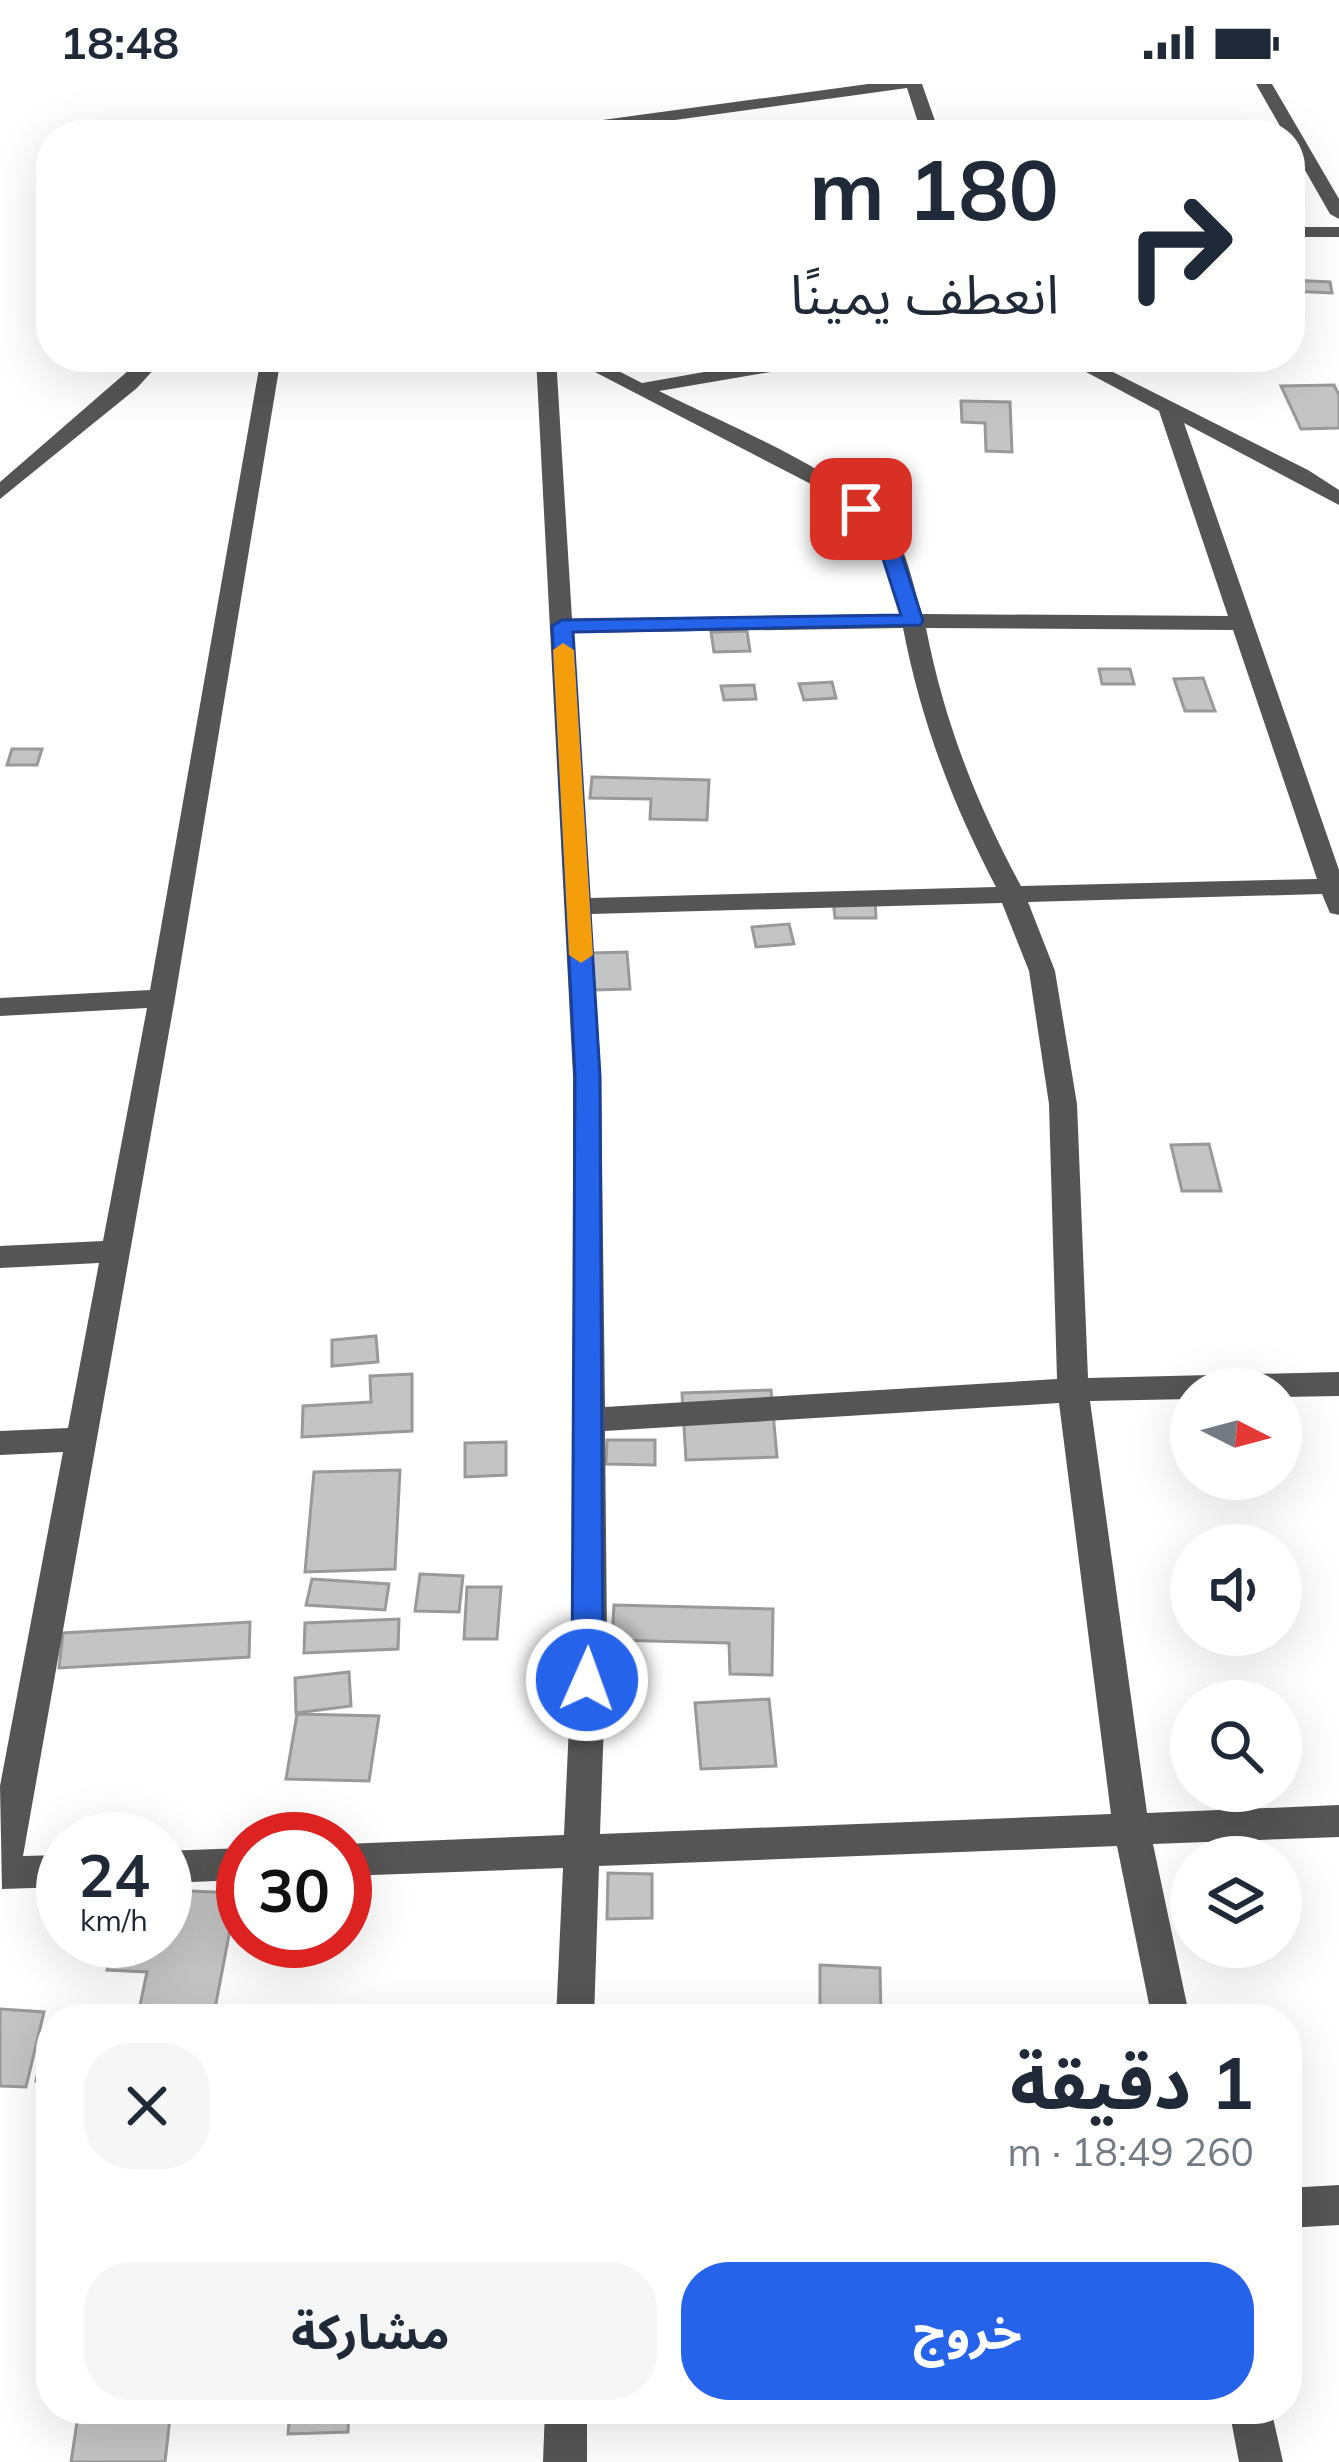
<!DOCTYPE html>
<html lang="ar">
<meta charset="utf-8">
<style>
:root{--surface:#fff;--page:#f6f6f7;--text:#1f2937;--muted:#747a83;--accent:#2563eb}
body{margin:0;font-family:Mulish,"Noto Sans Arabic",sans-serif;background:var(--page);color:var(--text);direction:rtl;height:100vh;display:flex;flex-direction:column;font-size:45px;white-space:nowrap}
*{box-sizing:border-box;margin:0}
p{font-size:39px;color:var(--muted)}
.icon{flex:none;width:66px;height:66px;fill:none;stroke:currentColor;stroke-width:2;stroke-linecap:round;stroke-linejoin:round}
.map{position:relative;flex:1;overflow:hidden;direction:ltr}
.drawer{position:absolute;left:36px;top:1920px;width:1266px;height:420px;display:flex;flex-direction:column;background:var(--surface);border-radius:48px;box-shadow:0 12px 48px #0002;direction:rtl}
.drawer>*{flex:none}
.banner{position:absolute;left:36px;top:36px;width:1269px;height:252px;border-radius:48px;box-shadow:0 12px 48px #0002;direction:rtl;background:#fff;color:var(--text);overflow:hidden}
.needle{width:78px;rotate:96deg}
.buttons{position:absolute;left:1170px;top:1284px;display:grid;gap:24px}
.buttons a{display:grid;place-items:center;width:132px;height:132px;border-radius:50%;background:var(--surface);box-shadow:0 12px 48px #0002;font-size:60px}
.speed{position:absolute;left:36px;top:1728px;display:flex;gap:24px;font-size:60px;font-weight:700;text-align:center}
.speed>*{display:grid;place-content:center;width:156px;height:156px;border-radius:50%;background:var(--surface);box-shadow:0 12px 48px #0002;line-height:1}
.speed small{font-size:30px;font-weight:400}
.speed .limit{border:18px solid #d22;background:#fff;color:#111}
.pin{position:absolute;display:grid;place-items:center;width:102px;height:102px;color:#fff;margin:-51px;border-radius:24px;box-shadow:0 6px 18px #0006}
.me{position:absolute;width:132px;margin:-66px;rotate:2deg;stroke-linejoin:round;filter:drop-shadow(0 0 9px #0008)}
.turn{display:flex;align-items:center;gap:42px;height:252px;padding:0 48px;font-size:54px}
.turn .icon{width:156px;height:156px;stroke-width:2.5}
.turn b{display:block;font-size:84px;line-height:102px}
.round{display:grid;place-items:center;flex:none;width:126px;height:126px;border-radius:48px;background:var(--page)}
.overview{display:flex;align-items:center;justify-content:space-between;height:204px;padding:0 48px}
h1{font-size:72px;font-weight:700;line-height:90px}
.primary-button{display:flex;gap:24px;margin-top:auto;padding:24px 48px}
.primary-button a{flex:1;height:138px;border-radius:48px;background:var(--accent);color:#fff;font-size:48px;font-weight:700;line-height:138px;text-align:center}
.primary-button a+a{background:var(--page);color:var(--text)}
.status{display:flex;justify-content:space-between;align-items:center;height:84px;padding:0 60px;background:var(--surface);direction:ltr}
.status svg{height:33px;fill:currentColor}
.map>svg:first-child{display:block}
</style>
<div class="status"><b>18:48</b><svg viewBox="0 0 49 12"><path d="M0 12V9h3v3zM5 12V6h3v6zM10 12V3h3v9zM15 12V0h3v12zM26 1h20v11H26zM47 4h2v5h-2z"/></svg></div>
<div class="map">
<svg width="1339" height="2378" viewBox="0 0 1339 2378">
<rect width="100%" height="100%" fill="#fff"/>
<path fill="#c4c4c4" stroke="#999" stroke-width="3" d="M1290 196 1330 198 1332 209 1290 207Z
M1334 301 1339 311V344L1301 345 1281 302Z
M961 317 1010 318 1012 368 986 367 985 339 962 338Z
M747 547 750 567 714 568 711 548Z
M1099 585H1130L1134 600H1102Z
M1203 594 1215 627H1185L1174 595Z
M832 598 836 614 804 616 799 600Z
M754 601 756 615 724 616 721 602Z
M12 665H42L37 681H7Z
M592 693 709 696 707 736 650 735 651 715 590 714Z
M833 816H875L876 834H835Z
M789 840 794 860 756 863 752 843Z
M627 868 630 905 592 906 590 869Z
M1209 1060 1221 1107H1182L1171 1061Z
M376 1252 378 1278 332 1282V1256Z
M412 1290V1347L302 1353 303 1322 371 1318 370 1292Z
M771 1306 777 1373 686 1376 682 1309Z
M607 1356H655V1381L606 1380Z
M506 1358V1391L465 1393V1359Z
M400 1386 395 1485 305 1488 314 1388Z
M420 1490 463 1492 459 1528 415 1527Z
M312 1495 389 1500 385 1526 306 1521Z
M467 1503H501L497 1555H464Z
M614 1521 773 1525 772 1591 730 1590 729 1559 612 1556Z
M399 1535 398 1565 304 1569 305 1539Z
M250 1538 249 1573 59 1584 63 1549Z
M349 1588 351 1622 296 1629 295 1594Z
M769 1615 776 1682 701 1685 695 1619Z
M297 1630 379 1632 369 1697 286 1695Z
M608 1789 652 1790V1834L607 1835Z
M165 1806 237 1809 213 1935H137L147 1888 107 1886 113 1857H165Z
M820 1881 880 1884 881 1935H820Z
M0 1925 44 1928 26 2003 0 2002Z
M45 1956H51V1997H36Z
M79 2325H171L165 2378H71Z
M290 2325H349L348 2348 288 2350Z
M682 2325H787V2338L682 2329Z"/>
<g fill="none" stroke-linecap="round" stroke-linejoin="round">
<path fill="#555" fill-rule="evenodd" d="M868 0H922L940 51H922L907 4 566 51H520L529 46Z
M1256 0H1272L1339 115V135L1330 130 1290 60V51H1285Z
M1290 143H1339V153H1290Z
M144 273H165L137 304 0 415V398Z
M261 273H281L175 914 23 1772 63 1771V1803L2 1805 0 1702 63 1368 0 1371V1347L68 1344 99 1179 0 1184V1162L103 1157 147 924 0 932V914L150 906Z
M536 273H556L572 535 900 530 875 453 853 430 809 399 566 273H591L642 299 789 273H833L823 279 659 307C716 336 867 397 896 451 908 474 914 505 922 530L1228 532 1159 327 1058 273H1083L1308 386 1339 406V421L1184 339 1339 786V831L1330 829 1322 810 1028 818 1055 887 1077 1020 1088 1294 1339 1288V1312L1281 1313V1305H1191V1315L1090 1317 1147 1729 1339 1721V1753L1153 1760 1190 1935H1152L1117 1762 599 1782 594 1935H556L563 1784 345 1792V1760L564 1751 573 1553V992ZM903 544C921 637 952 719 996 803L590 814 573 549ZM926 544 1233 546 1317 795 1021 802C976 719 944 637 926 544ZM1002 819 1029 887 1049 1020 1057 1295 605 1323 601 992 591 830ZM1059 1319 1111 1730 600 1750 607 1553 605 1347Z
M243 1764V1796L165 1799V1767Z
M1339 2101V2141L1287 2144V2104Z
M545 2325H587V2378H543Z
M1229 2325H1271L1283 2378H1239Z"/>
</g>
<path fill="#2563eb" stroke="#184099" stroke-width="3" d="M854 421H868L895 451 923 537 920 541 573 548 600 992 603 1596 599 1605 587 1609 576 1605 572 1596 575 992 552 542 562 536 901 531 876 453 851 425Z"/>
<path fill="#f59e0b" d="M563 559 574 566 593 871 581 879 569 871 553 566Z"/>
</svg>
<div class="buttons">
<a><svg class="needle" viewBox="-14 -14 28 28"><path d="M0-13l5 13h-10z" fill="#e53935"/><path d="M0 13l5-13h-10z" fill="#747a83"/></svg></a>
<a><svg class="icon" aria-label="sound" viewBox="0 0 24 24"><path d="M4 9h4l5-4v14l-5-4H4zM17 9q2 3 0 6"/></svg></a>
<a><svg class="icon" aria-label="search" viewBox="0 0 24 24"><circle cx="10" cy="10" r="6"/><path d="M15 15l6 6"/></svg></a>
<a><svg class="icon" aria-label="layers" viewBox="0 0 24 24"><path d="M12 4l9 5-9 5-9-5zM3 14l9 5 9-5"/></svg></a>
</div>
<div class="speed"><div>24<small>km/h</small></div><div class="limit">30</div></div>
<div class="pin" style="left:861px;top:425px;background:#d93025"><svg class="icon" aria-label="arrive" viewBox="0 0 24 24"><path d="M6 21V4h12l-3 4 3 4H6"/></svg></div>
<svg class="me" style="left:587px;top:1596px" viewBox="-20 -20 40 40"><circle r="17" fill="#2563eb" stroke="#fff" stroke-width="3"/><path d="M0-11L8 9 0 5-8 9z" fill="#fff"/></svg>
<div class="banner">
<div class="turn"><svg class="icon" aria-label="right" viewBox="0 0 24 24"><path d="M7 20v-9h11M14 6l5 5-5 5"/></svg><div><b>180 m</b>انعطف يمينًا</div></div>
</div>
<section class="drawer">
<div class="overview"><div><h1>1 دقيقة</h1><p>260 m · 18:49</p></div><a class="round"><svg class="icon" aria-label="close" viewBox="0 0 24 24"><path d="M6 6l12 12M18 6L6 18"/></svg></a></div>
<div class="primary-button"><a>خروج</a><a>مشاركة</a></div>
</section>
</div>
